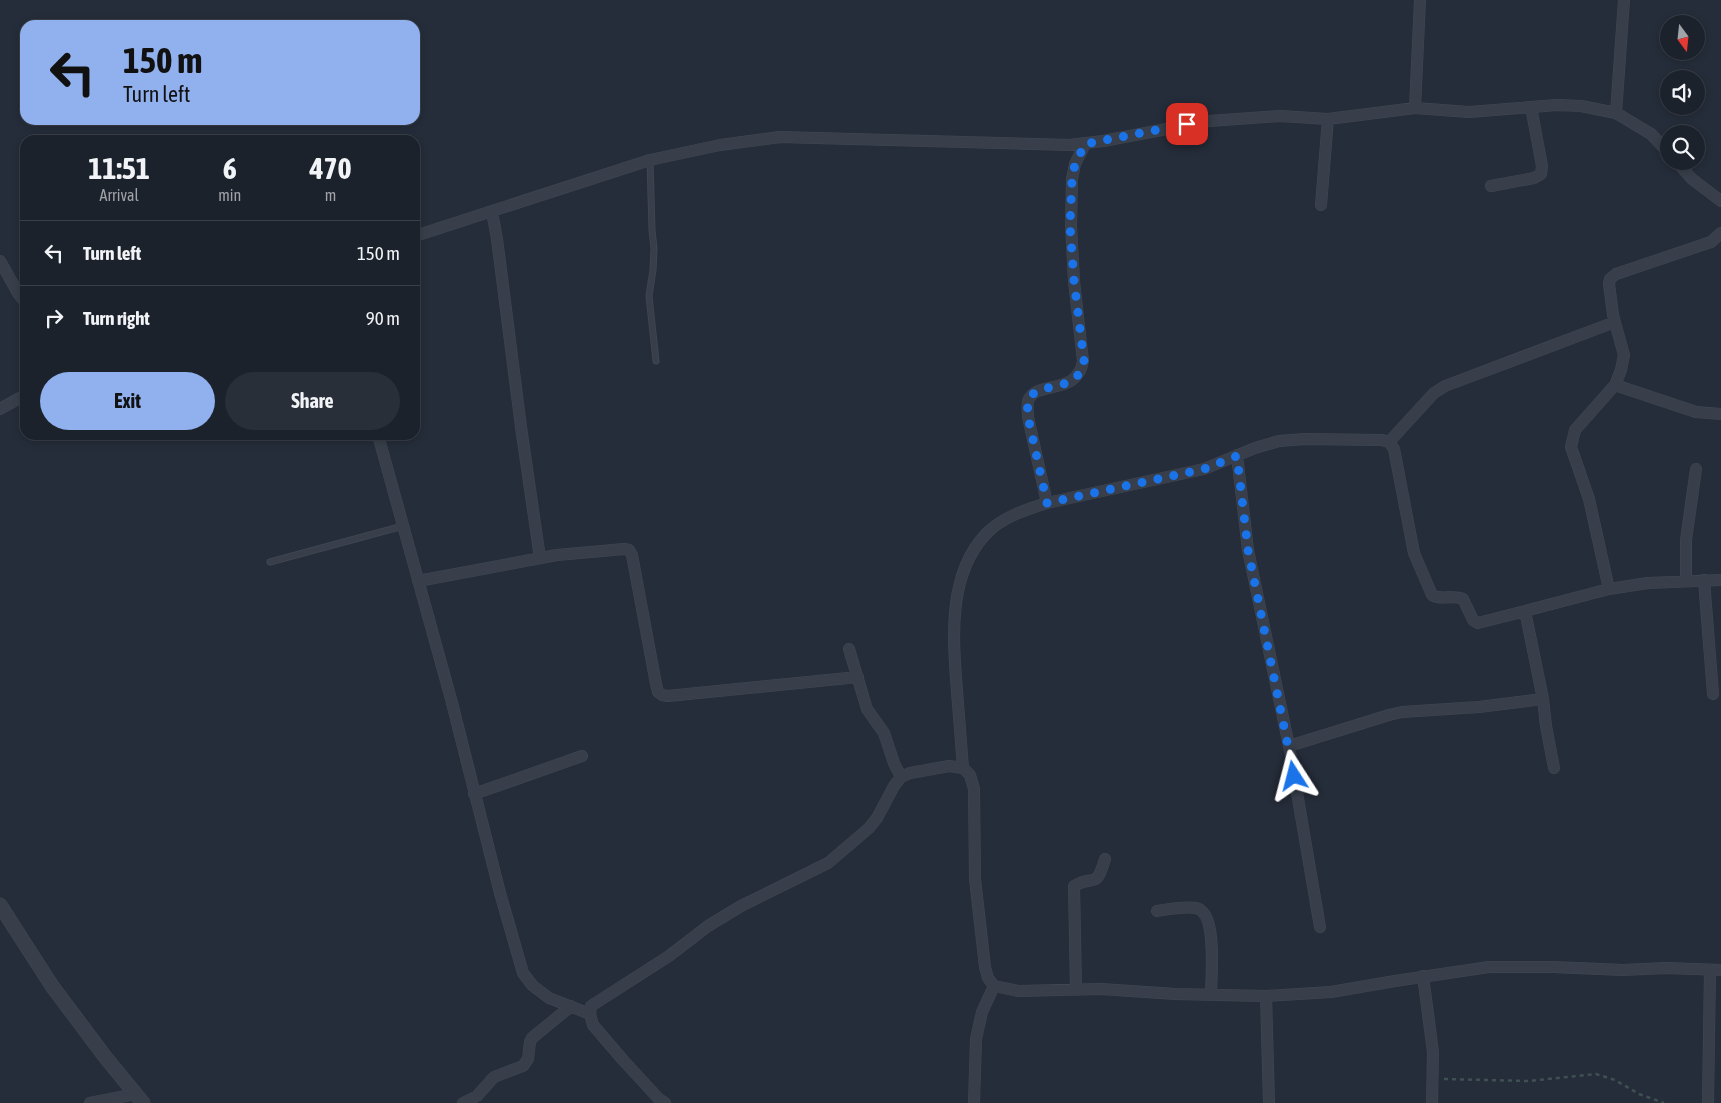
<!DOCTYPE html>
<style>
:root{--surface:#1c222c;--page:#292f38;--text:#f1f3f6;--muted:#a0a4a9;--line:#3a3f48;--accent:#90b0ee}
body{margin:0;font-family:"Asap Condensed",sans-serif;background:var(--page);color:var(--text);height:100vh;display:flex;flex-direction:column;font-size:19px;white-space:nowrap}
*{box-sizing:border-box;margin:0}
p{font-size:16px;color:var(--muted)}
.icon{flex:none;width:28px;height:28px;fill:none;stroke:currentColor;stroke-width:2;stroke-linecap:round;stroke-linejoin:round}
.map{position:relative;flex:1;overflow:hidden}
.panel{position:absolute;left:20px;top:135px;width:400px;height:305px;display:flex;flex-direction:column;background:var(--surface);border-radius:15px;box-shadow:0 2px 8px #0003,0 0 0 1px var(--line)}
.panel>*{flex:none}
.top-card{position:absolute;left:20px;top:20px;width:400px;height:105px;border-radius:15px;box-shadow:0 2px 8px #0003,0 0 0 1px var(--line);background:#90b0ee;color:#111;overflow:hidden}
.needle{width:32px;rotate:165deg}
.buttons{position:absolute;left:1660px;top:15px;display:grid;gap:10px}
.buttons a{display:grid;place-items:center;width:45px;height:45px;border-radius:50%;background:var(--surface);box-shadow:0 2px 8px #0003,0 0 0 1px var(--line);font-size:25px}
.pin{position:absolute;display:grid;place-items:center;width:42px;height:42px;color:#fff;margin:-21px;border-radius:10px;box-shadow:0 2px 8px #0006}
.me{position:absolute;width:55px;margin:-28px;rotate:351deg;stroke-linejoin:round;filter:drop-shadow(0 0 4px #0008)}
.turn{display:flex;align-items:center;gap:18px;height:105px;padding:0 20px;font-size:22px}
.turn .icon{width:65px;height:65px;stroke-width:2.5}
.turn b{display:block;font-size:35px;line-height:42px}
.eta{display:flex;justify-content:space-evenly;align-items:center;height:85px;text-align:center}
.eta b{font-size:30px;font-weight:700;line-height:35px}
.primary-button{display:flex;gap:10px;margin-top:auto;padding:10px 20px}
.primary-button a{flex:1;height:58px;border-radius:30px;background:var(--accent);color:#111;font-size:20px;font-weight:700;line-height:58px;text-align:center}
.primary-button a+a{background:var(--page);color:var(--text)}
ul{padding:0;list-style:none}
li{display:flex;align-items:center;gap:15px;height:65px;padding:0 20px;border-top:1px solid var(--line)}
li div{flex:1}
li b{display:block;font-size:19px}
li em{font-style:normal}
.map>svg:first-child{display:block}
</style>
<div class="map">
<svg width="1721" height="1103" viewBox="0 0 1721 1103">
<rect width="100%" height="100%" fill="#252d3a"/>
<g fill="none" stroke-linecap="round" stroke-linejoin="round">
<defs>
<path id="service" d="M650 160 652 230 654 249 653 270 649 296 656 361
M270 562 403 526"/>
<path id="minor" d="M1415 108 1420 0
M1616 113 1624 0
M1676 161 1692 179 1721 201
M1491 186 1534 178 1541 174 1542 166 1531 107
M1321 205 1328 119
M492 212 497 239 521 427 540 558
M415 236 650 160 720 145 780 137 1069 145 1103 141 1209 121 1280 116 1328 119 1415 108 1469 112 1557 105 1581 106 1616 113 1651 134 1669 153
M0 261 18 293 25 302
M1615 385 1696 412 1721 414
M0 409 25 395
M378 435 451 699 500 893 523 973 533 986 549 998 590 1014
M1389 442 1434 393 1445 386 1615 322
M1237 455 1248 550 1289 746 1320 927
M1047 503 1028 417C1028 412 1027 405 1028 401 1036 379 1077 397 1083 361L1074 281 1071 226 1072 179 1075 164 1085 144
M1704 580 1713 694
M418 581 557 555 624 549 629 550 632 555 656 684 658 692 662 695 668 696 858 677
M1686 581V540L1696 469
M1609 589 1589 499 1571 447 1575 430 1615 385 1621 370 1624 355 1613 315 1609 284 1610 279 1616 274 1711 242 1721 233
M849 649 867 709 884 733 894 763 901 777
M1289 746 1389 715 1402 712 1479 707 1543 699
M963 768C961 742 959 717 957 691 953 640 947 575 986 534 1002 517 1025 510 1047 503L1204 469 1255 448 1279 441 1305 439 1382 440 1389 442 1394 449 1414 553 1432 595C1442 601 1452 594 1463 599L1473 620 1478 623 1525 611
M1554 768 1546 726 1543 699 1525 611 1609 589 1648 583 1721 580
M474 794 582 756
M1157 911C1169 909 1184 906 1196 908 1218 912 1211 977 1211 995
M1423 976 1433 1052 1432 1103
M1076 990 1074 886C1095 873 1095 892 1105 859
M1266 996 1269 1103
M90 1103 136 1094
M463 1103 477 1096 494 1077 523 1066 528 1059 530 1042 532 1038 571 1006
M665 1103 659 1099 623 1060 593 1025 590 1014 591 1006 669 956 708 926 741 906 828 863 869 828 877 818 894 786 901 777 910 773 949 766 963 768 970 775 974 789 975 879 985 967 988 978 994 986 1018 991 1101 989 1175 994 1266 996 1331 992 1395 981 1489 967H1553L1623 970 1666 968 1721 970
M974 1103 976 1039 982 1012 994 986
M1708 1103 1710 970"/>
<path id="tertiary" d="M0 905 52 986 106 1058 143 1103"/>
</defs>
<use href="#service" stroke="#414853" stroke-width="7"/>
<use href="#minor" stroke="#414853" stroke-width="12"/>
<use href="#tertiary" stroke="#414853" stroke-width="15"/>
<path stroke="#3f5053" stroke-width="2.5" stroke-dasharray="4 4" stroke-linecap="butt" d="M1444 1079 1529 1081 1596 1074 1615 1080 1639 1094 1664 1103"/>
<use href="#service" stroke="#383f4a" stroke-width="5.5"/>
<use href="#minor" stroke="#383f4a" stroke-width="11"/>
<use href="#tertiary" stroke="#383f4a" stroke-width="14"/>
</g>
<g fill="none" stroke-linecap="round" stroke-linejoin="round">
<path stroke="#1a73e8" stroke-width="9" stroke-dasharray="0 16.2" d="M1187 124 1085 144 1075 164 1072 179 1070 226 1074 281 1084 361C1078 396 1036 379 1028 401 1027 405 1028 412 1028 417L1047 503 1204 469 1237 456 1248 550 1294 776"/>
</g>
</svg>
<div class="buttons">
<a><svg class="needle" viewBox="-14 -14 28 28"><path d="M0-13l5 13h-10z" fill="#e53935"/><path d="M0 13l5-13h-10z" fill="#a0a4a9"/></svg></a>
<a><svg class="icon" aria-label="sound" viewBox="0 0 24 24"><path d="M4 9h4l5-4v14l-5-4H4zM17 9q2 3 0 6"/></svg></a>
<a><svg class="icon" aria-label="search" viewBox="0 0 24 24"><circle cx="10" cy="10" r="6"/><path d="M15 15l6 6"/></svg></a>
</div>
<div class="pin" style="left:1187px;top:124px;background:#d93025"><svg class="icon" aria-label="arrive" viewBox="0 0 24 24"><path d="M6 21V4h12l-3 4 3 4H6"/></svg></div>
<svg class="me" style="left:1294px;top:776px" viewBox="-20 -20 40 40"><path d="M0-17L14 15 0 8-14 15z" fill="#1a73e8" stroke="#fff" stroke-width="4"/></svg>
<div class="top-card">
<div class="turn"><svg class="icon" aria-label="left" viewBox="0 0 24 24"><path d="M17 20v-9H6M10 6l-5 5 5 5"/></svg><div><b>150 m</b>Turn left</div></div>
</div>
<section class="panel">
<div class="eta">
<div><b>11:51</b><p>Arrival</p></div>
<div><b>6</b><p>min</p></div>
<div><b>470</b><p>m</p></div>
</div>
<ul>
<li><svg class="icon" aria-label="left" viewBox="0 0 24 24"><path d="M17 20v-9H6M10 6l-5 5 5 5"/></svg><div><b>Turn left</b></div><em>150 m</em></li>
<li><svg class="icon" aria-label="right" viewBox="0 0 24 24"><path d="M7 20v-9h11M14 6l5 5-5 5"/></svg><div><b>Turn right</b></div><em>90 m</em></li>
</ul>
<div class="primary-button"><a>Exit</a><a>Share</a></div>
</section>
</div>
